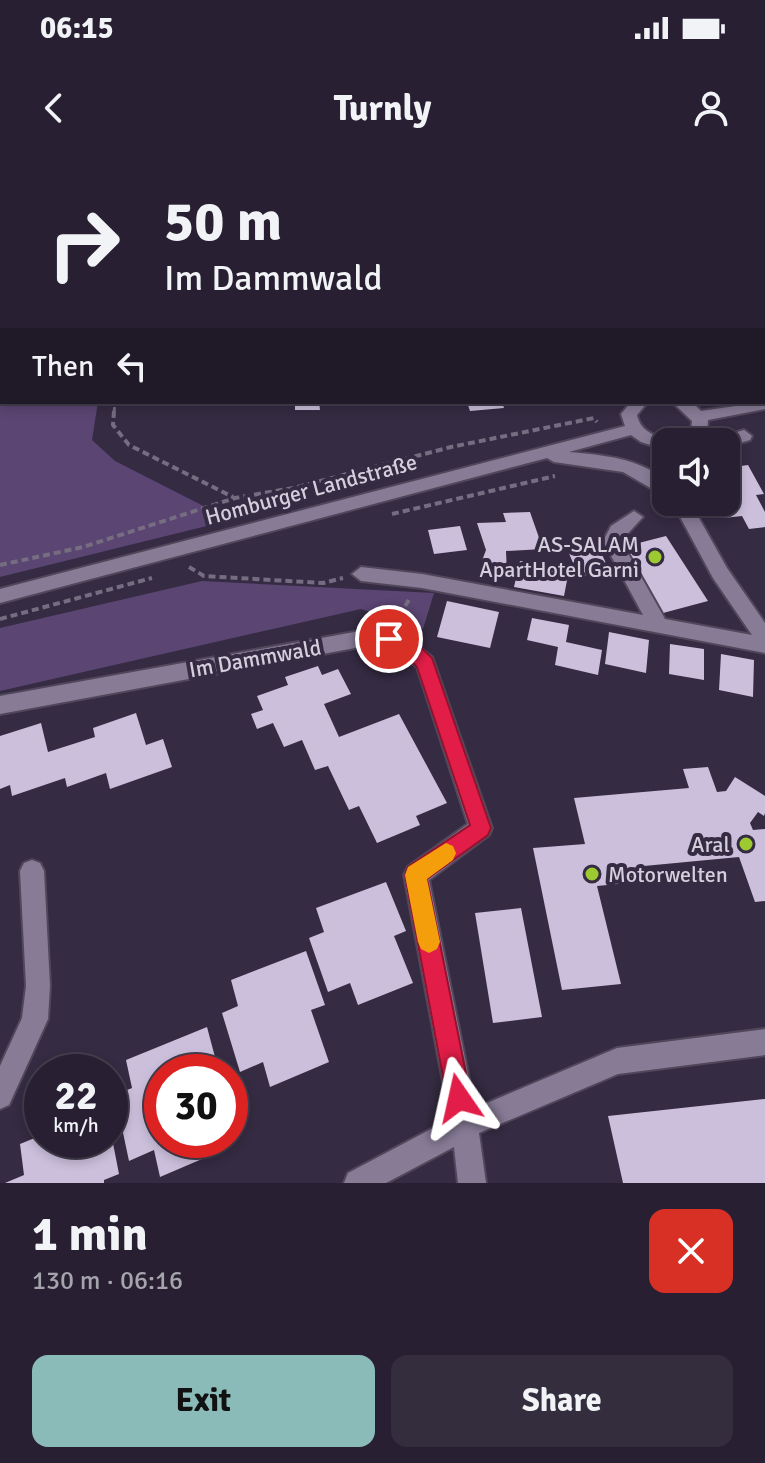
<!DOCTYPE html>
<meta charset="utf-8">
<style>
:root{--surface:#282032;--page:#342d3e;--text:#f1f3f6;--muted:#a5a3ac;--line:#443e4d;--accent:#8bbbb9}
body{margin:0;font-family:Signika,sans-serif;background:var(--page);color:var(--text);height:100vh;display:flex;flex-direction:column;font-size:30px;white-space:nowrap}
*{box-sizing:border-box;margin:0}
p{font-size:26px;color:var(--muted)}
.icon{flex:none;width:44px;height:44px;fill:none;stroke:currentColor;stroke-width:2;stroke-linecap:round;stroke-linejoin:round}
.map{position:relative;height:1023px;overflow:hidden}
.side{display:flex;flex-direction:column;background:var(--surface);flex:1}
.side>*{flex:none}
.top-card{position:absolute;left:0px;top:0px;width:766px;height:244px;box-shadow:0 4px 12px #0003,0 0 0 2px var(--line);background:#282032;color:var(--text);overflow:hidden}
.buttons{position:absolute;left:652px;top:268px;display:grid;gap:16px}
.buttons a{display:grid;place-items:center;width:88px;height:88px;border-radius:16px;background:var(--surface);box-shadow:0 4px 12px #0003,0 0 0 2px var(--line);font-size:40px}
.speed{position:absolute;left:24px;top:894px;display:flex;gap:16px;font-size:40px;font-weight:700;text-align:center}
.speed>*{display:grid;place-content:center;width:104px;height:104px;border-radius:50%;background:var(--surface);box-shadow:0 4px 12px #0003,0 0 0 2px var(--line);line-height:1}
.speed small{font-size:20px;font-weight:400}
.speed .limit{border:12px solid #d22;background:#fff;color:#111}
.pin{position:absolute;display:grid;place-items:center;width:68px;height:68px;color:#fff;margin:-34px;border:4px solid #fff;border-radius:50%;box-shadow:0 2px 8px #0007}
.me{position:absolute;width:88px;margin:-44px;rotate:349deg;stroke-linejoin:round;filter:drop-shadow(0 0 6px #0008)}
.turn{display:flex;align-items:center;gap:28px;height:168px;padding:0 32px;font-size:36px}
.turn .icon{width:104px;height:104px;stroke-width:2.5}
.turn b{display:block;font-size:56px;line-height:68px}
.then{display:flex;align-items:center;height:76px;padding:0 32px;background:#0003;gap:16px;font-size:30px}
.round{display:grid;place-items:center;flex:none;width:84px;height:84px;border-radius:16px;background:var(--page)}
.headline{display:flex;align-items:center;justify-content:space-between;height:136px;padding:0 32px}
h1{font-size:48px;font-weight:700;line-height:60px}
.primary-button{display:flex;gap:16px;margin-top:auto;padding:16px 32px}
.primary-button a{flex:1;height:92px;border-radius:16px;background:var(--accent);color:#111;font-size:32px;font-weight:700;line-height:92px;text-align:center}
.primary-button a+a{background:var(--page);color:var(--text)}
.status{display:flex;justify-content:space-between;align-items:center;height:56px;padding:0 40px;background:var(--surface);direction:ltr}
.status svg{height:22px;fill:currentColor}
header{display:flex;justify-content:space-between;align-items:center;height:104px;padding:0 32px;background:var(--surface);font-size:36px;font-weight:700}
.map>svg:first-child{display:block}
</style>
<div class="status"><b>06:15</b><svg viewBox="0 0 49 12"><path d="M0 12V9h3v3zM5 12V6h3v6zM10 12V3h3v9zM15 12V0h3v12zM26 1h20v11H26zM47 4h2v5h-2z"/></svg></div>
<header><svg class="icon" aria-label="back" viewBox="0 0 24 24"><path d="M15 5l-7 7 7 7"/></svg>Turnly<svg class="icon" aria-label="person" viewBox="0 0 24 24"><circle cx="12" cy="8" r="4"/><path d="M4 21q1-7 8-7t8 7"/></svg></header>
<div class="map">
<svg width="765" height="1023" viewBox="0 0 765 1023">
<rect width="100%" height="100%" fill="#352b42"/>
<path fill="#5b4573" d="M0 0H131L2 2V242H98L92 280 115 301 231 360 0 417Z
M202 421 434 433 423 469 361 449 0 531V468Z"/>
<path fill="#cbbfdc" d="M295 242H319L320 250H295Z
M467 242H502L504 248 470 251Z
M748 305 764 334 756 335 765 352V367L749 369 742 356 724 358 716 342H726V308Z
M530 352 543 389 506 391 507 413 480 406 486 390 477 363 506 362 503 353Z
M460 366 467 390 434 394 428 370Z
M666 376 708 441 663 453 623 387Z
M598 386 610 412 579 417 568 391Z
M520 401 569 410 564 436 514 427Z
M447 441 499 452 490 488 437 477Z
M532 458 569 465 566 482 602 490 598 515 555 505 558 487 527 480Z
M609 472 649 480 646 513 605 504Z
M670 484 704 489V520L669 514Z
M721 494 754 500 753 537 719 530Z
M318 506 322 515 338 509 351 534 324 544 339 577 399 554 447 643 416 656 420 665 377 683 359 646 349 650 328 606 315 610 302 580 284 587 273 563 257 569 251 554 263 550 257 536 288 525 285 517Z
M136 553 146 585 163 579 172 607 110 629 106 613 67 627 65 618 12 636 10 625 0 629V576L41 563 48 592 95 577 93 568Z
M708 607 717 632 726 631 735 617 765 636V653L764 656 758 652 750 663 753 670 765 669V741L755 742 739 697 644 706 648 721 597 726 621 824 562 830 533 688 585 684 574 638 689 628 683 609Z
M386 722 406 771 394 776 413 823 358 845 350 823 328 832 309 778 324 772 316 748Z
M521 748 542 857 493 863 475 753Z
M306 791 325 845 311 850 329 902 270 927 263 902 240 912 222 853 238 846 231 820Z
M207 867 219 912H162V980H221L223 990 160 1017 154 990 129 1001 115 935 132 928 126 900Z
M765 939V1023H623L608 956Z
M111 973 119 1014 104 1020V1023H5L24 1015 20 984 42 975V980H110Z"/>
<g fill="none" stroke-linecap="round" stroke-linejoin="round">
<defs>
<path id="minor" d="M511 0H523L524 2H512Z
M698 0H711L712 2H699Z
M764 52H765V61H764Z
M764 104H765V112H764Z
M764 239 765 249 708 260 707 273 698 282H679L691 271 692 261 672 242H692L701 251 764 242Z
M631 242H648L637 255C641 273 656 276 672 280L666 282V290L641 282 631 275 569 292C602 295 640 298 666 321V337L623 312 554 302 547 298 0 443V429L625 266 621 254Z
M744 270 752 276 750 280 726 287V282H715L717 278Z
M672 342H690L727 408 765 463V493L422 428 361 421 352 414 361 407 422 414 643 455 603 381 611 366 634 351 643 357 621 381 665 459 752 475 713 418Z
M371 469 408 479 432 497 492 668 489 675 429 720 475 948 617 888 765 869V895L618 914 479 973 486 1023H458L454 987 386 1023H344L348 1013 450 959 404 715 408 707 468 664 417 507 394 490 371 485 0 554V536Z
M32 700 40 703 44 711 50 826 48 859 9 945 0 949V906L22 858 26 826 20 711 24 703Z"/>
</defs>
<use href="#minor" stroke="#51475b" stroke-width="4"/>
<path stroke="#766d81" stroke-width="3" stroke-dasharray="6 3" stroke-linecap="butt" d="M114 253 115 242"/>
<path stroke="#766d81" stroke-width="4" stroke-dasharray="7 4" stroke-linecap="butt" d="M114 251 113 265 129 285 233 337
M392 354 555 316
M0 405 83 387 235 338 293 328 451 287 594 258 597 262
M189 407 204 416 323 423 343 418
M0 459 152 418
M394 465 410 438"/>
<use href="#minor" fill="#877b96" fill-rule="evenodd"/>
</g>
<path fill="#e11d48" stroke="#92132f" stroke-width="2" d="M389 471 413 480 432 498 491 668 488 675 427 719 471 938 468 947 459 950 451 947 447 938 405 715 408 707 470 665 417 507 400 490 383 484 381 479Z"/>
<path fill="#f59e0b" d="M446 683 453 686 456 693 453 700 427 719 440 782 437 789 429 793 421 789 418 782 405 715 408 707Z"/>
<g fill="#9dca31" stroke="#352b42" stroke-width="3">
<circle cx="655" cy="397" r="8"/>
<circle cx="746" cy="684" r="8"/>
<circle cx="592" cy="714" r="8"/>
</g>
<g text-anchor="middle" stroke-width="8" stroke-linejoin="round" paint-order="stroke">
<g font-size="22" fill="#d5cedd" stroke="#352b42">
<text transform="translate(311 329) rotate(-15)" y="8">Homburger Landstraße</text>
<text transform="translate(255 498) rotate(-10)" y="8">Im Dammwald</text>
</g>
<g font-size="22" fill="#d5cedd" stroke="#352b42" text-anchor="end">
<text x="639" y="392">AS-SALAM<tspan x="639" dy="25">ApartHotel Garni</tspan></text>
<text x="730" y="692">Aral</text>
<text x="608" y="722" text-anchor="start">Motorwelten</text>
</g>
</g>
</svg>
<div class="buttons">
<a><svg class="icon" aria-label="sound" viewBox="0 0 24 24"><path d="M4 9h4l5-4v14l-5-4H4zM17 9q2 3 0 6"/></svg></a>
</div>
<div class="speed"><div>22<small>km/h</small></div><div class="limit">30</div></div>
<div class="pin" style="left:389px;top:479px;background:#d93025"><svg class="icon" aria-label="arrive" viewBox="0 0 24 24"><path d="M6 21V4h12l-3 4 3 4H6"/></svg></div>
<svg class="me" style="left:459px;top:938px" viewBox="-20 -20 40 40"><path d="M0-17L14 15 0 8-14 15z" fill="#e11d48" stroke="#fff" stroke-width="4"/></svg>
<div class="top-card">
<div class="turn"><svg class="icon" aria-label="right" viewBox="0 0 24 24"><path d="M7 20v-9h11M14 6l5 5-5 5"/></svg><div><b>50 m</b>Im Dammwald</div></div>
<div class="then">Then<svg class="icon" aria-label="left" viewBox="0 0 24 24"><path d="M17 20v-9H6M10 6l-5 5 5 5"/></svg></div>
</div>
</div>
<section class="side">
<div class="headline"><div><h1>1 min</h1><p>130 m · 06:16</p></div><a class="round" style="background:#d93025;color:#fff"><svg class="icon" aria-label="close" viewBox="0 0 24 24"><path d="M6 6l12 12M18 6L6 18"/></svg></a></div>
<div class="primary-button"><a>Exit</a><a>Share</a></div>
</section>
